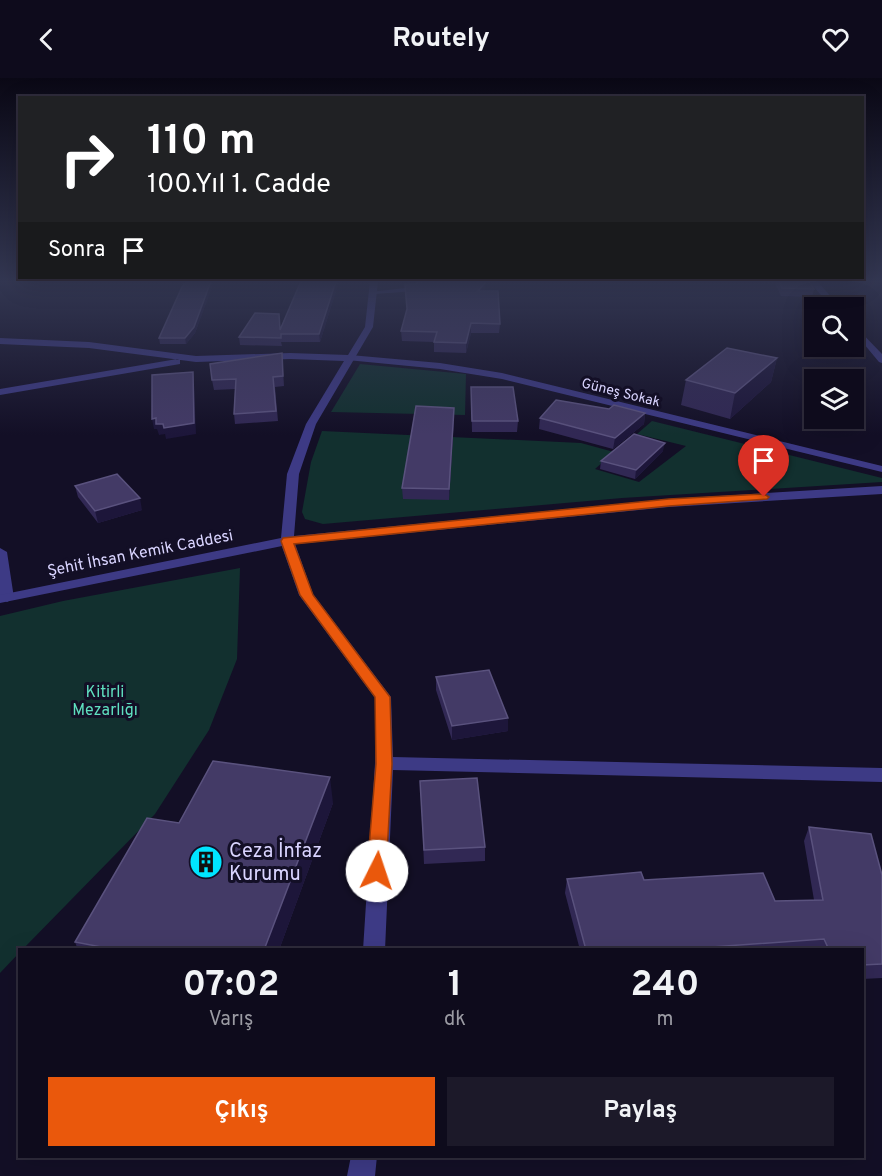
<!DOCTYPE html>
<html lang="tr">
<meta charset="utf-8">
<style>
:root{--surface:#0e0b1c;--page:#1c1929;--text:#f1f3f6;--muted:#9b9ba3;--line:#2e2b3b;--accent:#ea580c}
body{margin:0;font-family:Overpass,sans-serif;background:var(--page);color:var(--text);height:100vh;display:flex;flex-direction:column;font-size:22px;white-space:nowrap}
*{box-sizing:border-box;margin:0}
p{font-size:20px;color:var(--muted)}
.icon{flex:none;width:33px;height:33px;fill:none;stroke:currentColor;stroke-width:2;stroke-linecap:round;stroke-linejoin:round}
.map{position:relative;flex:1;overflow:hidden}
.panel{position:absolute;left:18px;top:870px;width:846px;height:210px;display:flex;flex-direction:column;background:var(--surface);border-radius:0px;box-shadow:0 6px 24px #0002,0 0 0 2px var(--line)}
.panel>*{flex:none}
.banner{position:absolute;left:18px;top:18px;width:846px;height:183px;border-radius:0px;box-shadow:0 6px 24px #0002,0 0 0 2px var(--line);background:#202124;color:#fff;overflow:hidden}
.controls{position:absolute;left:804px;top:219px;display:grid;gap:12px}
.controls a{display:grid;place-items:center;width:60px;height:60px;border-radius:0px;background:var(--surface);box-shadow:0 6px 24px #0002,0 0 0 2px var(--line);font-size:30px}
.pin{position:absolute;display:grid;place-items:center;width:51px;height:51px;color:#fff;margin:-62px -26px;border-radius:50% 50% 50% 0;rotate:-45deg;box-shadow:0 0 6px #0007}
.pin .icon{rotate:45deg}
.me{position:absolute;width:66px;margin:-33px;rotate:4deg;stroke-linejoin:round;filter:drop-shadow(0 0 4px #0008)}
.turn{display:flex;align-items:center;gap:21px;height:126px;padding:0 30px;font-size:27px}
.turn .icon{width:78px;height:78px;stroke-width:2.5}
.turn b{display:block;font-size:42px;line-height:51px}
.then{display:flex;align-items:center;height:57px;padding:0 30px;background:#0003;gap:12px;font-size:22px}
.eta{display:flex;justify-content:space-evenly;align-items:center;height:102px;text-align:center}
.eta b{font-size:36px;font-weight:700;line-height:42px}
.cta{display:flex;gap:12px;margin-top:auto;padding:12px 30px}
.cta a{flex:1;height:69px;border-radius:0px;background:var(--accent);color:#fff;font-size:24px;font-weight:700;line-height:69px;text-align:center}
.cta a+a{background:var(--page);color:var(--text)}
header{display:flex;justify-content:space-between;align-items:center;height:78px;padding:0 30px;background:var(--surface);font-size:27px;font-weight:700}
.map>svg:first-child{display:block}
</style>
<header><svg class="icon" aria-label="back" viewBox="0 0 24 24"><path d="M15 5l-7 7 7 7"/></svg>Routely<svg class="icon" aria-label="heart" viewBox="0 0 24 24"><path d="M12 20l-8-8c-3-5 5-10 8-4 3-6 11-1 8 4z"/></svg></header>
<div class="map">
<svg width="882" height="1098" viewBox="0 0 882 1098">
<rect width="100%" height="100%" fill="#130f26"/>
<path fill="#12302f" d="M360 286 466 296 465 337 331 334Z
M652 343 882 400V404L622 420 323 446 305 441 302 434 311 384 322 353 581 365 614 374 595 391 639 404 686 368 637 356Z
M240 490 237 581 209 652 155 736 23 871 20 872 19 875 0 895V538L63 523Z"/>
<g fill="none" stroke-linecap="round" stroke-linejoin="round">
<path fill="#3d3a85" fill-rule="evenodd" d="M434 203H446L414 213 374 216 370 214 414 209Z
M809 203H817L841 230H832Z
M854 247 882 276V285L879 284 854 254Z
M350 277 440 285 502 295 882 388V394L502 301 440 291 347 282 346 280Z
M287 459 294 463 313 516 391 619 393 679 882 690V704L393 692 385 872H363L375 685V620L299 517 280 463Z
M0 470 7 474 14 520 7 524 0 520Z
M351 1078H377L375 1098H347Z"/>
<path fill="#3d3a85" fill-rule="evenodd" d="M370 203H378L373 249 316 346 299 396 294 458 669 421 882 408V416L669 429 287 467 0 525V517L281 460 287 396 306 346 344 283 290 281 196 284 89 270 0 266V260L89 264 196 278 290 275 348 277 365 249Z
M177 281 180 282V286L0 317V311Z"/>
</g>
<path fill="#312854" d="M187 203H214L195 255 186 266H160L159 260Z
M301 203H339L320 264H281L282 268 240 267 239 259 280 251Z
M405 203H484L485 213 500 246 499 255H471L466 275 434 274V264L402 263 401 253 407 233Z
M743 203H809L814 211 812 219 781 218 775 205Z
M282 275 284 308 275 309 278 343 235 346 234 336 235 311 214 312 212 302Z
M777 280 771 304 730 341 681 327 686 302Z
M471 309 518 343 517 354H472Z
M609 331 645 335 644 346 613 371 539 351 540 340Z
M454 340 449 422 403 421 402 410Z
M663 373 635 401 600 391 601 383Z
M75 408 142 432 98 445 78 419Z
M436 599 508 653 452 662 436 612Z
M421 717 485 769V783L424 786Z
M333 725 279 872H78L75 864 179 745Z
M809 749 882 797V900L862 901V872H580L565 815 567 801 644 802 775 823 814 822 804 763Z"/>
<path fill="#1d163a" d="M211 203H214L195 255 186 266 185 260Z
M336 203H339L320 264 319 256Z
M405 203H424L405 208Z
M485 205V214L478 213Z
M471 245V255L466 275V265Z
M777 280 771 304 730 341 735 315Z
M193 294 194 303 196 356 166 361 165 356 159 357 157 351H154L152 341Z
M454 330V340L449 422V411Z
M645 335 644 346 613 371 615 360Z
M665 365 663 373 635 401 636 392Z
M140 420 142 432 98 445 95 433Z
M508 640V653L452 662V648Z
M330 699 333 725 279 872H264Z"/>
<path fill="#433a66" stroke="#5a527e" stroke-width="1.5" d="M187 203H211L194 249 185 260H159L182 209Z
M301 203H336L319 256H281V260L239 259 255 235 279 236 280 252Z
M423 203H484L485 205 478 213H498L500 246 471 245 466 265 434 264 437 254 401 253 407 231 405 207 415 206Z
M779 203H809L814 211 782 210Z
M727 270 777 280 735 315 686 302Z
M282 275 283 298 273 299 276 333 234 336 236 301 212 302 210 286Z
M193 294 194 345 164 350 163 346H156V340L152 341V297Z
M471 309H513L518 343H472Z
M556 322 609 331 614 327 645 335 615 360 540 340Z
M416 328 454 330 449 411 402 410Z
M634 356 665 365 636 392 601 383Z
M117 396 140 420 95 433 75 408Z
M489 592 508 640 452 648 436 599Z
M213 683 330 699 264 872H117L75 864 147 740 179 745Z
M477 700 485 769 424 772 420 703Z
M809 749 871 756 882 797V886L862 887V872H829L824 861 669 872H586L567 801 641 794 644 802 763 795 775 823 823 822Z"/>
<linearGradient id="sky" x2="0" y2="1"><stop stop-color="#0a0815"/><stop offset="0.57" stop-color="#333752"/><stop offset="1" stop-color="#333752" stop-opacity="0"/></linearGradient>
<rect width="882" height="357" fill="url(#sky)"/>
<path fill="#ea580c" stroke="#983908" stroke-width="1.5" d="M764 416 769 419 767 421 669 428 294 466 313 517 390 619 392 686 386 793 383 799 377 801 370 799 367 793 376 686 375 619 300 517 281 463 283 460 669 421Z"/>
<defs>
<symbol id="building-disc" viewBox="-11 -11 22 22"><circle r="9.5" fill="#00e5ff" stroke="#130f26"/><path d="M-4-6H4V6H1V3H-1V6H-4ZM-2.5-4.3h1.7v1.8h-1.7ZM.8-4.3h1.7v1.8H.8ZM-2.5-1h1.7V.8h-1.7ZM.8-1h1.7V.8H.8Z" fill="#111"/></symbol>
</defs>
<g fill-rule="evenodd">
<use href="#building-disc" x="187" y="765" width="38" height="38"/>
</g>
<g text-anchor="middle" stroke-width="6" stroke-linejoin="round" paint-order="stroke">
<g font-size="14" fill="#d9d4ff" stroke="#130f26">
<text transform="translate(621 314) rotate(14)" y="5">Güneş Sokak</text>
</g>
<g font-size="16" fill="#d9d4ff" stroke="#130f26">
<text transform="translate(140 474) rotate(-11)" y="6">Şehit İhsan Kemik Caddesi</text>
</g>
<g font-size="16" fill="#5fe0c0" stroke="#130f26">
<text x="105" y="619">Kitirli<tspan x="105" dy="18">Mezarlığı</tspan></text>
</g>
<g font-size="20" fill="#d9d4ff" stroke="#130f26" text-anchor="start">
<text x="229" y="779">Ceza İnfaz<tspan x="229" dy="23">Kurumu</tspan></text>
</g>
</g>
</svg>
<div class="controls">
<a><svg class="icon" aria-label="search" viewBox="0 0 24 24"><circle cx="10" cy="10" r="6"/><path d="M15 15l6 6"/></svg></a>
<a><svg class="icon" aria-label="layers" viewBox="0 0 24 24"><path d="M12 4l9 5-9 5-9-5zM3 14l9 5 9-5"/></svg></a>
</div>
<div class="pin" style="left:764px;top:419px;background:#d93025"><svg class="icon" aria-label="arrive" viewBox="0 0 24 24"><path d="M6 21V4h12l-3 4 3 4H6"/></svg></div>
<svg class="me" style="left:377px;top:793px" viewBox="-20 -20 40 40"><circle r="19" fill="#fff"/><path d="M0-13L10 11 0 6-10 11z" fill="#ea580c"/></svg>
<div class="banner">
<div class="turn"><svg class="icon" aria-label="right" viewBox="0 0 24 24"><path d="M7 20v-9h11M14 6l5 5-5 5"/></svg><div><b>110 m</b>100.Yıl 1. Cadde</div></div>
<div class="then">Sonra<svg class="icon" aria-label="arrive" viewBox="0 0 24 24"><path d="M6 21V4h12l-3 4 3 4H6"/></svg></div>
</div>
<section class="panel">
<div class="eta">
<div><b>07:02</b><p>Varış</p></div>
<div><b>1</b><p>dk</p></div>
<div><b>240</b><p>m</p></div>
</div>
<div class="cta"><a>Çıkış</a><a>Paylaş</a></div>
</section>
</div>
